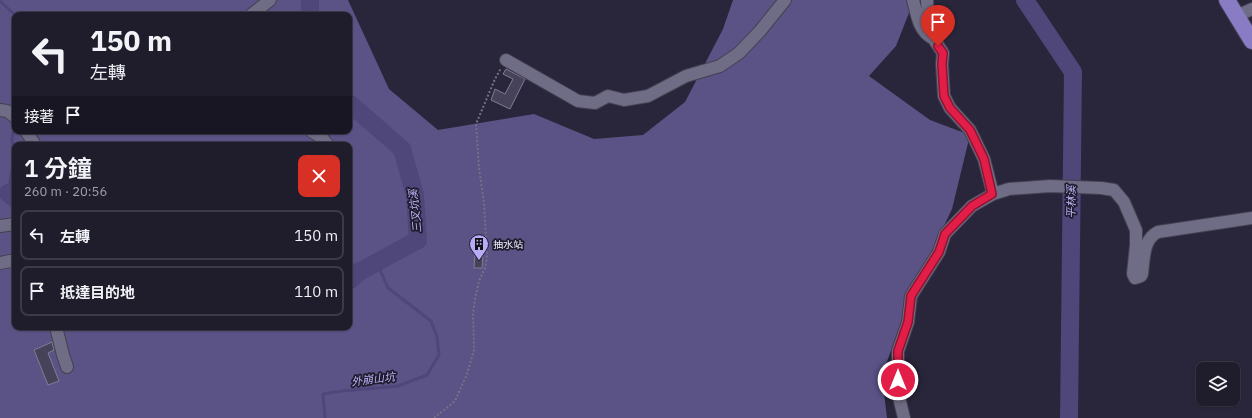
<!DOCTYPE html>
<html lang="zh-TW">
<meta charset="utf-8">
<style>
:root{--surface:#1f1c2c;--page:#272534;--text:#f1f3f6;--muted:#a1a1a9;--line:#3c3a48}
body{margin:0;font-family:"IBM Plex Sans","Noto Sans TC",sans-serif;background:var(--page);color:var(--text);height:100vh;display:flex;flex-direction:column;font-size:15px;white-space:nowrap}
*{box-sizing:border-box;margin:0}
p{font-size:13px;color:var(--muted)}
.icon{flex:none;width:22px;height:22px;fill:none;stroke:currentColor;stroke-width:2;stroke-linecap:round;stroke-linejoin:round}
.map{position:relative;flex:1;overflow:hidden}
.sheet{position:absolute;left:12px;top:142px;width:340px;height:188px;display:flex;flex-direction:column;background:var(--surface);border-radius:8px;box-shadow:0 1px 3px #0004,0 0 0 1px var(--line)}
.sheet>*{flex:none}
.banner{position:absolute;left:12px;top:12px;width:340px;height:122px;border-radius:8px;box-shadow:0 1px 3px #0004,0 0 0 1px var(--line);background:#1f1c2c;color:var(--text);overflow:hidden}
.tools{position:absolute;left:1196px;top:362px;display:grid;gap:8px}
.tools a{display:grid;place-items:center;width:44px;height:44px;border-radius:8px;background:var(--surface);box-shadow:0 1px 3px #0004,0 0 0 1px var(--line);font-size:20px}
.pin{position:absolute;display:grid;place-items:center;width:34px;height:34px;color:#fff;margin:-41px -17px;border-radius:50% 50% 50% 0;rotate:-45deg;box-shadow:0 0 4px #0007}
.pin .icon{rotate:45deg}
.me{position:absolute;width:44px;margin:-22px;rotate:0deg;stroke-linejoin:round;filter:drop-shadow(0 0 3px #0008)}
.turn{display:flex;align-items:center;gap:14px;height:84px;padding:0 12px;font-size:18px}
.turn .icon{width:52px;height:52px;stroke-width:2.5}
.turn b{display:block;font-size:28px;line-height:34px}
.then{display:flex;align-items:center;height:38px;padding:0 12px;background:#0003;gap:8px;font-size:15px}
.round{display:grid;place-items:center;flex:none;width:42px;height:42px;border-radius:8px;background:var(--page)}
.head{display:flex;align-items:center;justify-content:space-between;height:68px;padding:0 12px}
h1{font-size:24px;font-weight:600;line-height:30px}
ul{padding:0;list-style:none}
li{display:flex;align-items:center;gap:12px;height:50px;margin:0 8px 6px;padding:0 4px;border:2px solid var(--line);border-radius:8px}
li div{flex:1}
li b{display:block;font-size:15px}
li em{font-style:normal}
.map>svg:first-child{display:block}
</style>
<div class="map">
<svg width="1252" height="418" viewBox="0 0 1252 418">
<rect width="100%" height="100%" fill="#29263b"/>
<path fill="#5b5386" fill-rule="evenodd" d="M0 0H348L389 89 438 130 534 114 594 139 643 135 685 102 723 29 733 0H914L896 46 869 76 930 120 970 135 952 209 908 302 882 376 887 418H0ZM15 15H349V131H15ZM15 145H349V327H15Z"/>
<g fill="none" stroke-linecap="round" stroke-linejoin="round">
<path stroke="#4f4679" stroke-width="3" d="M0 1 15 15
M0 195 8 193 14 159 12 138 15 127
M325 418 323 394 342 391 398 386 427 375 439 355 437 337 431 321 388 288 377 263"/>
<path stroke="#4f4679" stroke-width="18" d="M1025 0 1073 72 1069 418
M310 15V0
M349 103 402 149 415 195 418 240 359 272 349 281
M8 193 15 199"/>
</g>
<path fill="#454259" stroke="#7f7d96" d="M506 69 525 79 510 109 491 100 495 89 505 94 513 79 503 74Z
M475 254 483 255 482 268H474Z
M52 342 54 350 48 353 59 381 48 385 34 350Z"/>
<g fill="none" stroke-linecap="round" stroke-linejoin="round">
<defs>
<path id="minor" d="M913 0C917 14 918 30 932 38
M927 0 928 18 933 38 943 53 942 64 944 96 950 108 970 130 984 159 993 194
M251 15 270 0
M1237 16 1252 9
M506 60 578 101 595 103 608 96 624 100 648 96 686 76 720 66 739 53 760 31 785 0
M0 110 7 111 15 117
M26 131 35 145
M311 131 321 137 328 145
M0 226 15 224
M0 263 10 261 15 262
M56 327 63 355 67 367
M904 418 898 393V351L908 322 911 296 939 252 945 234 972 206 993 194 1009 189 1050 186 1101 188 1114 190 1124 202 1136 230V245L1133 274 1135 278 1141 276 1142 274C1144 259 1143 239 1158 232L1252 218"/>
<path id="major" d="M1227 0 1252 41"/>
</defs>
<use href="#minor" stroke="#434051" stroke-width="14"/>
<use href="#major" stroke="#434051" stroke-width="18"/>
<path stroke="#747284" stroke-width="2" stroke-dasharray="2 2" stroke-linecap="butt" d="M434 418 455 401 467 374 474 350 473 314 475 299 479 281 485 268 487 258 484 203 479 168 476 124 495 79 501 68"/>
<use href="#minor" stroke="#6f6c85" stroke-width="12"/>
<use href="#major" stroke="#897cc5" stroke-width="16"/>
</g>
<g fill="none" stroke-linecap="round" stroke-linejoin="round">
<defs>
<path id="route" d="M898 380V351L908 322 911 296 939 252 945 234 972 206 992 194 984 159 970 130 950 108 944 96 942 64 943 53 938 46"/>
</defs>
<use href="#route" stroke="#92132f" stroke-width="10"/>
<use href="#route" stroke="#e11d48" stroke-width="7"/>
</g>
<defs>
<symbol id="building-pin" viewBox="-11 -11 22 30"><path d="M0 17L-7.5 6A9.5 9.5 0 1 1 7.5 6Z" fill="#b7abf8" stroke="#1f1c30"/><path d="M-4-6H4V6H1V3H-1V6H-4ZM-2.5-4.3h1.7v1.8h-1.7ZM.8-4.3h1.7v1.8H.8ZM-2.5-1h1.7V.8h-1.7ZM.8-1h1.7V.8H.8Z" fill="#111"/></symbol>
</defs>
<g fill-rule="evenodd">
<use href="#building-pin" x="468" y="233" width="22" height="30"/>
</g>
<g text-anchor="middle" stroke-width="3.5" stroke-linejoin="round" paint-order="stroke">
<g font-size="10" fill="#f2f1fd" stroke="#1f1c30" text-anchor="start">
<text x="493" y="248">抽水站</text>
</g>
<g font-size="11" font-style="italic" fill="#bfb6f6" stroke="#1f1c30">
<text transform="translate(1071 202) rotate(-89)" y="4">平林溪</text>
<text transform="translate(415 211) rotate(-96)" y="4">三叉坑溪</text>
<text transform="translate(373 379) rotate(-7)" y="4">外崩山坑</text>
</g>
</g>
</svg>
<div class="tools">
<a><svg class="icon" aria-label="layers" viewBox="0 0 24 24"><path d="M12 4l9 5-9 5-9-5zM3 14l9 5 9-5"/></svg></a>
</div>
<div class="pin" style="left:938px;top:46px;background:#d93025"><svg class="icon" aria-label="arrive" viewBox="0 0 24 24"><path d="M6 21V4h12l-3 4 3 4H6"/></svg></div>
<svg class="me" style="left:898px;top:380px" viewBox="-20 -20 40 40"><circle r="17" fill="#e11d48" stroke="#fff" stroke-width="3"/><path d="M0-11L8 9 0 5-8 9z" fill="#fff"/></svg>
<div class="banner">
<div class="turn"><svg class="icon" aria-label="left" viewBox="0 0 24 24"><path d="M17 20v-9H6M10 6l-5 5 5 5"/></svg><div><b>150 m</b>左轉</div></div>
<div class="then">接著<svg class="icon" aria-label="arrive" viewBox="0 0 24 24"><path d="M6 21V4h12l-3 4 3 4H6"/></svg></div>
</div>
<section class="sheet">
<div class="head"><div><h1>1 分鐘</h1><p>260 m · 20:56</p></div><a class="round" style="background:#d93025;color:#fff"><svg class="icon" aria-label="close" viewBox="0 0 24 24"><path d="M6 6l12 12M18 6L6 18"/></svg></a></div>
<ul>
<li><svg class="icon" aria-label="left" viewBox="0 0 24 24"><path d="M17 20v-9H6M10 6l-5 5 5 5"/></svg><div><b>左轉</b></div><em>150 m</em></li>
<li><svg class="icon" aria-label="arrive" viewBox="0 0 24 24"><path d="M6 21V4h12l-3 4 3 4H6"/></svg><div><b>抵達目的地</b></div><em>110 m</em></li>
</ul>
</section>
</div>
